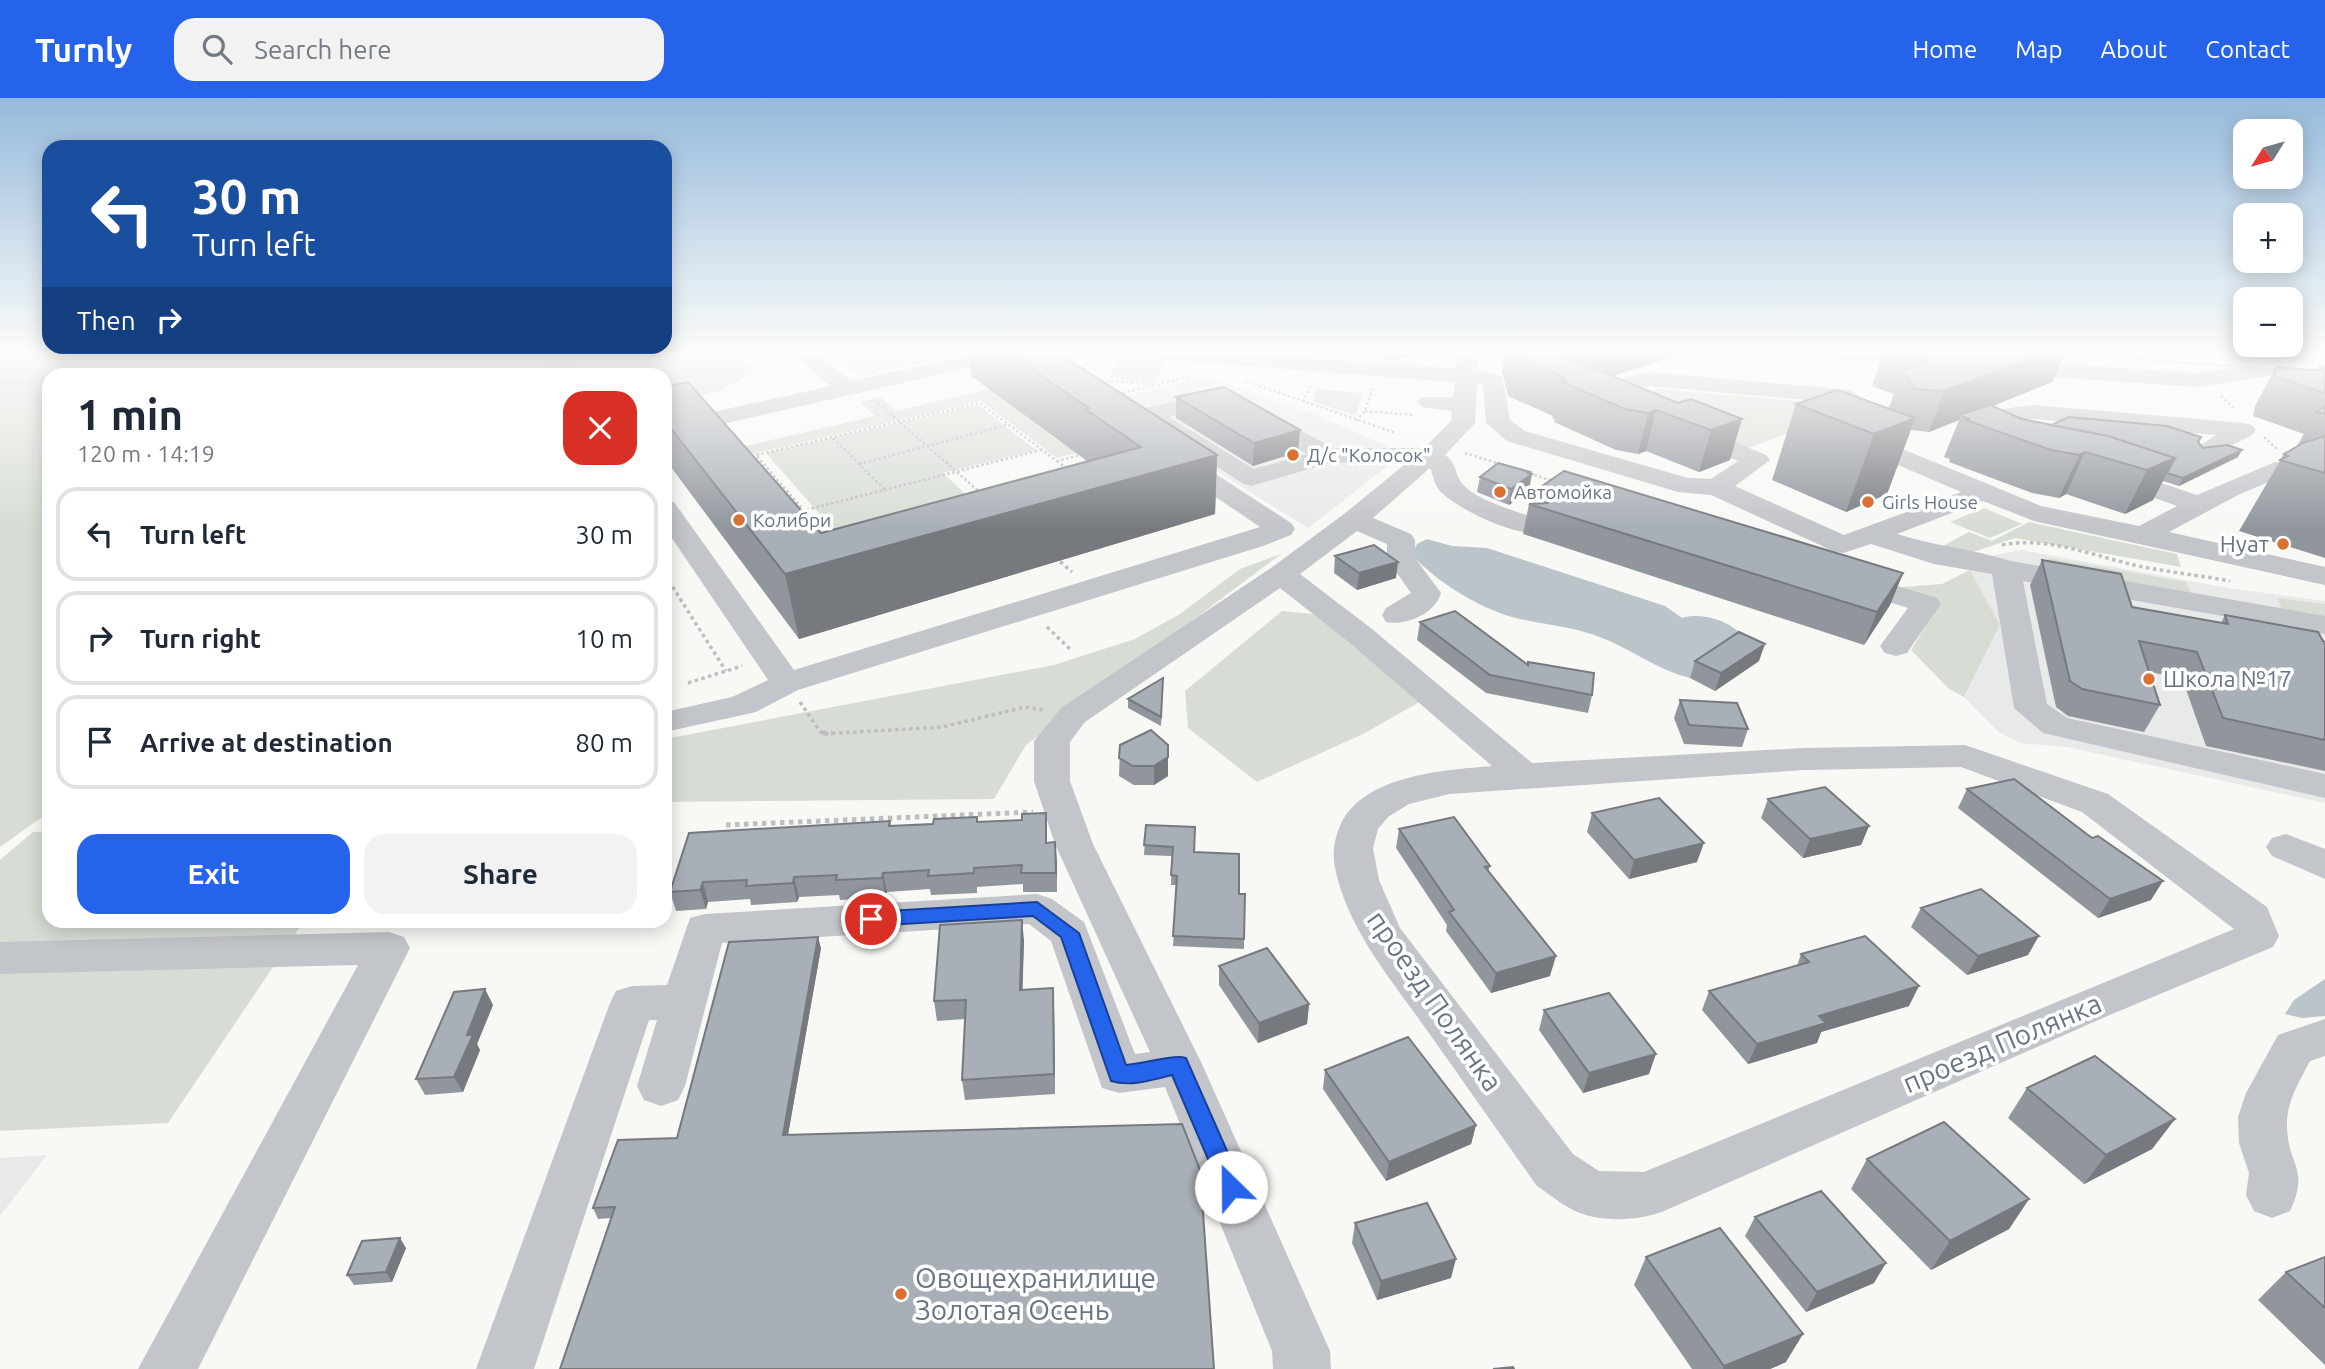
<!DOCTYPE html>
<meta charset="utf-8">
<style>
:root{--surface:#fff;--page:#f2f2f3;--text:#1f2937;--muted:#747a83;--line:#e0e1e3;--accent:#2563eb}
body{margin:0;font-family:Ubuntu,sans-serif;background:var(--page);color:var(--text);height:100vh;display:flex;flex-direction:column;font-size:26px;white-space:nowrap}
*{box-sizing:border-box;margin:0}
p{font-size:23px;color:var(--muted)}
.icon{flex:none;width:38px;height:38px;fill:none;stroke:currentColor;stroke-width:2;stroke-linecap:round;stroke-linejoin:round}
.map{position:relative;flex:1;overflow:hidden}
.panel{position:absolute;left:42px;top:270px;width:630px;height:560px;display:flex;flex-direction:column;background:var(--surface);border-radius:21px;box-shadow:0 4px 18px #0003}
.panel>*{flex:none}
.guide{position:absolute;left:42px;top:42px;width:630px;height:214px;border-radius:21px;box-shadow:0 4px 18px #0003;background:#1a4fa0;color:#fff;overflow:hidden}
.needle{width:46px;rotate:233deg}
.controls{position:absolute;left:2233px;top:21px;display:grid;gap:14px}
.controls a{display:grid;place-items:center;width:70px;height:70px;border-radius:14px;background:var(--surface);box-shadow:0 4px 18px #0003;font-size:35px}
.pin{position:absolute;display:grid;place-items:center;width:60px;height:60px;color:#fff;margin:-30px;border:4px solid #fff;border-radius:50%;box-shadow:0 2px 7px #0007}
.me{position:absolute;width:77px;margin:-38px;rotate:337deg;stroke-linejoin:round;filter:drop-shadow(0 0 5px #0008)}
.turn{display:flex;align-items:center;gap:24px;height:147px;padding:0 35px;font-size:32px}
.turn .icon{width:91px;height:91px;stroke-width:2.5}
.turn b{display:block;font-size:49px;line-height:60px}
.then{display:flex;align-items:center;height:66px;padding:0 35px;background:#0003;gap:14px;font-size:26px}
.round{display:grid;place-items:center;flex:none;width:74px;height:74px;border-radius:21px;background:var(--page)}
.headline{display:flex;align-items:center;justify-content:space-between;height:119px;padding:0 35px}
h1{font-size:42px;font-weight:600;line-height:52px}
.button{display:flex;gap:14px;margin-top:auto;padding:14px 35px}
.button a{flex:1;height:80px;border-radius:21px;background:var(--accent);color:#fff;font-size:28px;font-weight:600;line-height:80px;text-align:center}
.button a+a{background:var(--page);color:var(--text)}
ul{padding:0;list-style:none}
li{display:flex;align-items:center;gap:21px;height:94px;margin:0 14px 10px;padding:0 21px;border:4px solid var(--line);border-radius:21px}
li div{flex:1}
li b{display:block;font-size:26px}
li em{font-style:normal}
header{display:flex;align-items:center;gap:42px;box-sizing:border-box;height:98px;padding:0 35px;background:var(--accent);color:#fff}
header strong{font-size:33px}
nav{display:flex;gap:38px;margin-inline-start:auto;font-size:24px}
.search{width:490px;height:63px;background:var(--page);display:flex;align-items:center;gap:18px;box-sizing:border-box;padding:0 24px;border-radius:21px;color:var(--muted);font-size:26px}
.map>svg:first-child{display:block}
</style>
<header>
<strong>Turnly</strong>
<div class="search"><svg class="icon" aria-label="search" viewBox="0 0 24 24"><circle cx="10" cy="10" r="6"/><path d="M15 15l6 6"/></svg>Search here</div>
<nav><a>Home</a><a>Map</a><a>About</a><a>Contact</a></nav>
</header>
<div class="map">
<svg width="2325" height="1271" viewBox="0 0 2325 1271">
<rect width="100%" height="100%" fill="#f8f8f5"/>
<path fill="#e8eae9" d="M1206 279 1318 318 1385 347 1398 360 1308 430 1104 303Z
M2021 452 2234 491 2325 503V705L2067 649 2020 645 1999 634 1964 599 2000 527 1970 472 1985 474 1991 458Z
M47 1057 0 1118V1060Z"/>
<path fill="#d7ddd5" d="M0 253H730L756 273 720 292 665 309V276H49V714L0 749Z
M826 253H976L860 278Z
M1120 260 1167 264 1155 284 1108 280Z
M989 291 1061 345 1099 335 1114 345 1057 360 981 303 752 356 833 498 715 355 875 318 860 304 880 299 896 313Z
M1315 291 1362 295 1356 317 1314 304Z
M1661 291 1808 304 1826 321 1748 350 1630 302Z
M978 307 1036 352 943 375 1002 430 865 468 766 355Z
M1984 410 2022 426 1990 440 1950 424Z
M2029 424 2177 456 2181 469 2015 440 1967 456 1939 450 1969 434 1992 443Z
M1281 456 1026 647 994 701 665 704V641L1054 567 1135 541 1180 516 1240 471Z
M2048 460 2186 484 2194 503 2046 475Z
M1970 472 2000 527 1964 599 1949 591 1911 552 1935 514 1933 503 1889 490 1942 486Z
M2277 500 2325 506V523L2284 516Z
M1282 513 1323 517 1423 602 1363 636 1257 684 1188 630 1185 593Z
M49 733V822L304 823 168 1025 0 1033V762L33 734Z"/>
<path fill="#bbc4c9" d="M1427 441 1452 448 1487 450 1665 508 1682 520C1704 513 1737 525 1748 545L1690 580C1657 572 1633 552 1602 540 1573 528 1542 527 1512 519 1477 509 1436 483 1412 457L1417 446Z
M2325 881V918L2302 920 2285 916 2294 902Z"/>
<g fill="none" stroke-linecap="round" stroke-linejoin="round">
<defs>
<path id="major" d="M2124 253H2230L2325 260V274L2136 260 2128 258Z"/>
</defs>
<use href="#major" stroke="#b5b8bd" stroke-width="4"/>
<path stroke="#bcbec1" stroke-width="2.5" stroke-dasharray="2.5 2.5" stroke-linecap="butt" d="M1756 253 1780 255
M838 254 893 258
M1081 275 1097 253
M1096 282 1154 286
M1245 283 1396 335
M0 285 49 282
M1118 296 1188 279
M2221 298 2235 311
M1303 304 1311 287
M878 305 982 396
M1365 313 1413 317
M1356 323 1365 313 1373 290
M2264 339 2278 352
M833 340 885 392
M1465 355 1503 367
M1057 363 1069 372
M859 366 1007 327
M1525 374 1556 384
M802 413 1041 352
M811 421 756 357 980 305 1057 363 1084 356"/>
<path stroke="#bcbec1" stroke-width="3.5" stroke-dasharray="3.5 3.5" stroke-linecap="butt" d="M809 420 825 438
M2002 447C2046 438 2092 457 2134 467 2166 474 2198 477 2230 483
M1055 459 1072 474
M665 477 726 573
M1047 529 1072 553
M688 585 742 568
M800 604 822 636 942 629 1025 609 1045 612"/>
<path stroke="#bcbec1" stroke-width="5" stroke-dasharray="4.5 4.5" stroke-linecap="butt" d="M822 635H832
M726 727 1033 714"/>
<path fill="#c2c5c9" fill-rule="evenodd" d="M536 253H558L578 276H556Z
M790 253H814L851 283 988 253H1027L1016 259 665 339V325L830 288Z
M1115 253H1213L1456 270 1457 253H1479L1478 272 1502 278 1510 322 1525 333 1688 380 1711 381 1738 363 1681 339 1678 334 1681 329H1699L1766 357 1770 362 1735 388 1844 437 1961 394 1863 352 1856 334 1859 329H1877L1883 343 2041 408 2139 428 2177 408 2105 382 2101 377 2105 372H2123L2197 397 2275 364H2293L2297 369 2293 374 2240 396 2169 434 2325 469V487L2034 423 1983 403 1897 436C1934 448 1973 451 2011 463L2325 518V536L2023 483 2047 606 2067 620 2325 676V700L2043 635 2014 610 1992 476 1934 466 1871 446 1843 455 1833 453 1711 397 1678 394 1507 343 1486 325 1483 287 1477 285 1475 325 1445 357C1457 365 1454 374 1461 384 1473 402 1520 414 1540 422L1544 428 1540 434C1517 440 1458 411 1441 394 1434 388 1434 378 1430 370L1373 420 1411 436 1415 442V460L1441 495C1435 516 1406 528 1386 524L1382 517 1386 510 1411 495 1387 461V446L1357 433 1300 476 1372 531 1532 665 1805 650 1965 647 2108 696 2267 809 2279 838 2273 849 2112 916 1664 1113C1639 1123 1599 1125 1573 1112 1561 1106 1549 1096 1537 1088 1500 1036 1463 983 1426 931 1391 881 1348 832 1335 770 1332 756 1334 742 1340 728 1362 677 1444 672 1492 668L1350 545 1280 490 1085 624 1070 644V683L1093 746 1202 966 1321 1233 1330 1253 1331 1271H1273L1272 1253 1165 989 1119 995 1102 990 1051 843 1029 826 722 845 685 988 678 1002 661 1008 644 1002 637 988 657 922H649L534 1271H476L610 905 616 893 632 888 667 887 690 820 705 816 1037 796 1052 801 1084 824 1135 956 1150 954 1055 746 1034 683V643L1061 610 1271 470 1344 416 1409 363 1329 365 1251 388 1242 385 1137 316 1141 311 1227 292 1333 350H1424L1451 323 1452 313 1422 309 1418 304 1422 299H1453L1455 284 1126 259ZM1224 307 1307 356 1254 371 1169 319ZM1961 669 2082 714 2234 831 1644 1074 1599 1073 1573 1056 1400 830 1379 782 1373 750 1378 731 1388 719 1409 706 1449 696 1805 672Z
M1792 253C1815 253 1929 247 1940 262L1929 268 1803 259Z
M2305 260 2313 261 2316 266 2313 271 2197 289 2012 276 2001 269 2012 262 2197 275Z
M1649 274 1850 292 1861 299 1850 306 1649 288 1603 299 1606 304 1602 309H1586L1579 295 1582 290Z
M2034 307 2244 325 2252 327 2256 332 2252 337 2217 355H2199L2196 350 2216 337 2034 321 2015 323 1991 334 1993 337 1990 342H1972L1965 331C1977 313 2014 309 2034 307Z
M1176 353 1185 356 1291 425 1295 431 1291 437 1263 448 798 592 756 614 665 634V614L732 599 768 582 665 430V402L674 404 794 572 1260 429 1167 366 1163 361 1167 356Z
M1851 474 1937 500 1941 506 1907 555 1896 558 1885 555 1880 548 1908 510 1841 489 1836 483 1841 477Z
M2286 736 2325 751V781L2272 758 2266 749 2272 740Z
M389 834 404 839 410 850 198 1271H138L358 867 0 876V844Z
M2325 921V958L2310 963C2299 984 2286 1005 2287 1029 2288 1068 2310 1070 2290 1113L2272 1120 2254 1113 2246 1097 2249 1075 2239 1045 2238 1019 2246 995 2278 937Z"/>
<use href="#major" fill="#fff" fill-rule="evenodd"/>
</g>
<path fill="#91969d" d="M969 253H1055L1217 357 1215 416 799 541 665 361V289L821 435 1087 363 971 278Z
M1367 253H1428L1389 263Z
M1506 253H1691L1612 278 1678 305 1691 301 1730 362 1699 374 1646 353 1638 356 1616 352 1554 324 1555 321 1552 320 1553 318 1508 298 1502 273Z
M1884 253H2066L2052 284 1993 308 2022 321 2051 327 2201 339 2198 344 2203 350 2238 359 2179 388 2163 383 2153 402 2125 416 2066 396 2059 400 2032 395 1949 364 1950 361 1944 359 1959 322 1929 334 1911 332 1887 396 1846 414 1772 382 1796 306 1889 310 1894 296 1872 288Z
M2319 267 2325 268V460L2239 433 2284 356 2296 350 2304 336 2253 318 2255 308 2276 269 2316 272Z
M1176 299 1298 354 1253 368 1176 320Z
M1530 374 1529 392 1509 407 1477 394 1480 379Z
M1542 388 1903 475 1890 507 1864 547 1523 436 1529 406 1539 405Z
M1335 458 1396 480 1357 492 1334 475Z
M2042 462 2132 509 2221 525 2225 517 2325 544V673L2206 648 2182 580 2149 574 2160 607 2144 634 2068 618 2056 609 2030 487Z
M1420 524 1528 567 1592 597 1588 615 1486 595 1417 542Z
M1695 563H1759L1715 593 1690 580Z
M1163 589 1161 628 1128 610V601Z
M1680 602 1748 631 1742 649 1684 646 1674 620Z
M1120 647 1168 678 1154 687H1134L1119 678Z
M1967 691 2151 802 2098 820 1958 710Z
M1768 701 1869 728 1861 747 1803 760 1761 720Z
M1046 715 1047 745 1055 744 1057 794H1023V786L977 789V795L931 797 930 791 887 794 886 799 840 802 839 797 799 799 797 804 751 807 750 801 708 804 706 811 676 813 670 794 890 723 891 728 1022 722Z
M1592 715 1697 764 1629 781 1587 734Z
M1146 727 1194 754 1239 796 1244 841V851L1173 848 1177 787H1171L1172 758 1144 757Z
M1399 731 1490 768 1488 774 1550 878 1491 895 1446 833 1447 827 1396 750Z
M1921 810 2028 857 1967 877 1911 829Z
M1024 842 1022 892 1053 890 1054 910 1055 996 965 1002 962 982 965 921 937 923 934 903Z
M821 850 788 1037 611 1120 598 1121 593 1110 677 1040Z
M1801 856 1909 908 1821 934 1817 945 1748 966 1702 912 1709 893 1797 868Z
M1219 868 1309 906 1307 926 1258 945 1219 887Z
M493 907 477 946 480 952 463 994 425 997 416 981Z
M1544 912 1649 976 1583 995 1539 932Z
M1325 972 1476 1027 1471 1046 1386 1083 1323 991Z
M2027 990 2175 1021 2152 1051 2084 1086 2008 1020Z
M1867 1061 2029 1101 2009 1131 1931 1172 1851 1091Z
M1755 1119 1874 1185 1806 1214 1745 1138Z
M1355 1125 1451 1180 1377 1202 1352 1145Z
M406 1150 392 1184 354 1187 347 1177Z
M1646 1159 1786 1264 1770 1271H1692L1634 1187Z
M2325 1159V1267L2258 1202 2286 1174Z"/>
<path fill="#767a7f" d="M1390 253H1428L1389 263Z
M1579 253H1691L1575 290 1563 258Z
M2051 253H2066L2052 284 1965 319 1960 317 1959 322 1929 334 1944 293Z
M1656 312 1646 353 1638 356 1648 315Z
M1915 320 1887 396 1846 414 1874 336Z
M1742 321 1730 362 1699 374 1711 332Z
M1300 332 1298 354 1253 368 1254 345Z
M2242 352 2238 359 2179 388 2183 380Z
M2085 354 2066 396 2059 400 2079 357Z
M1217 357 1215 416 799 541 785 476Z
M2175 360 2153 402 2125 416 2147 372Z
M1530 374V378L1532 376 1529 392 1509 407 1511 391Z
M1398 464 1396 480 1357 492 1359 475Z
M1903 475 1890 507 1864 547 1877 514Z
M1765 546 1759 563 1715 593 1721 575Z
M1168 659V678L1154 687V668Z
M1869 728 1861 747 1803 760 1810 741Z
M1055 744 1057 763V794L1056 775Z
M1704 745 1697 764 1629 781 1634 762Z
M883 775 887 794 886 799 882 780Z
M794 779 799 799 797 804 793 785Z
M2163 783 2151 802 2098 820 2110 801Z
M703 784 708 804 706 811 700 792Z
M1022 822 1024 842 1022 912 1020 892Z
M2039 838 2028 857 1967 877 1978 858Z
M818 839 821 850 786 1048 783 1037Z
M1556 858 1550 878 1491 895 1496 875Z
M1919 888 1909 908 1821 934 1817 945 1748 966 1757 946 1819 918Z
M1053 890 1054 910 1055 996 1054 976Z
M485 891 493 907 477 946 480 952 463 994 454 979 467 937Z
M1309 906 1307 926 1258 945 1259 925Z
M1656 956 1649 976 1583 995 1589 975Z
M2175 1021 2152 1051 2084 1086 2106 1057Z
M1476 1027 1471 1046 1386 1083 1389 1064Z
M2029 1101 2009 1131 1931 1172 1950 1143Z
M400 1140 406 1150 392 1184 386 1174Z
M1456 1161 1451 1180 1377 1202 1381 1183Z
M1886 1165 1874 1185 1806 1214 1817 1194Z
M1803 1236 1786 1264 1770 1271H1723L1724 1268Z"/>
<path fill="#a9afb6" stroke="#767a7f" stroke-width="2" d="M1005 253H1055L1217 357 785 476 665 323V289L688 284 821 435 1141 349 1085 311 1089 310Z
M1513 253H1579L1563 258 1678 305 1691 301 1742 321 1711 332 1656 312 1648 315 1625 311 1562 284 1567 283 1560 280 1563 279 1515 259Z
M1894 253H2051L1944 293 1914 291 1903 272 1927 264Z
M2276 269 2325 273V295L2274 278Z
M1224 289 1300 332 1254 345 1176 299Z
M1837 292 1915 320 1874 336 1796 306Z
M1990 307 2022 321 2108 338 2175 360 2147 372 2085 354 2079 357 2051 352 1966 322 1969 321 1960 317Z
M2325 309V316L2316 314Z
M2069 319 2167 328 2201 339 2198 344 2203 350 2227 347 2242 352 2183 380 2167 375 2175 360 2108 338 2051 327Z
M2325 338V375L2280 362 2288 358 2284 356 2303 345Z
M1498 365 1530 374 1528 375 1532 376 1511 391 1480 379Z
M1564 373 1903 475 1877 514 1529 406 1548 405 1553 397 1542 388Z
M1374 447 1398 464 1359 475 1335 458Z
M2042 462 2121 476 2132 509 2228 526 2225 517 2318 534 2323 543 2325 544V642L2223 620 2197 554 2139 543 2160 607 2082 591 2070 583Z
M1455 513 1528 567V564L1594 575 1592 597 1490 577 1420 524Z
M1739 534 1765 546 1721 575 1695 563Z
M1163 580 1161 619 1128 601Z
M1680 602 1737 605 1748 631 1689 627Z
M1151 632 1168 647V659L1154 668H1133L1119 660 1120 647Z
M2014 681 2092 740 2098 738 2163 783 2110 801 1967 691Z
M1825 689 1869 728 1810 741 1768 701Z
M1659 700 1704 745 1634 762 1592 715Z
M1046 715V745L1055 744 1056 775H1021L1022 767 974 770V775L928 778 929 772 883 775 882 780 836 782 837 777 794 779 793 785 746 788 747 782 703 784 700 792 670 794 689 735 890 723 889 728 933 726 934 721 977 719V724L1022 722V716Z
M1454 719 1490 768 1485 769 1556 858 1496 875 1449 814 1454 812 1399 731Z
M1146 727 1195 729 1194 754 1239 756V796H1245L1244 841 1173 838 1177 778 1171 777 1173 749 1144 747Z
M1981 791 2039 838 1978 858 1921 810Z
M1022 822 1020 892 1053 890 1054 976 962 982 966 902 934 903 940 827Z
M1865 838 1919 888 1819 918 1826 925 1757 946 1709 893 1809 864 1801 856Z
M818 839 783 1037 1182 1026 1200 1072 1214 1271H560L615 1109 593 1110 618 1042 677 1040 729 844Z
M1267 850 1309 906 1259 925 1219 868Z
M485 891 467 937H473L454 979 416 981 454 894Z
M1609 895 1656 956 1589 975 1544 912Z
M1408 939 1476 1027 1389 1064 1325 972Z
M2095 958 2175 1021 2106 1057 2027 990Z
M1944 1024 2029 1101 1950 1143 1867 1061Z
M1821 1093 1886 1165 1817 1194 1755 1119Z
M1427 1105 1456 1161 1381 1183 1355 1125Z
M1720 1130 1803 1236 1724 1268 1646 1159Z
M400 1140 386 1174 347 1177 362 1143Z
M2325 1159V1210L2286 1174Z
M1513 1269 1514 1271H1493Z"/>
<linearGradient id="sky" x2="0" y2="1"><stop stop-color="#96badc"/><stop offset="0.59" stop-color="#fcfcfa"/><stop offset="1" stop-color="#fcfcfa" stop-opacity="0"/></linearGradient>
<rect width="2325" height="431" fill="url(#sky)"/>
<path fill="#2563eb" stroke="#184099" stroke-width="2" d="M1037 804 1079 835 1126 967C1143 966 1173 956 1186 960L1243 1089 1240 1096 1231 1099 1223 1096 1172 977C1153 982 1130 989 1111 983L1061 839 1033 818 871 828 862 821 871 814Z"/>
<g fill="#da7134" stroke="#fff" stroke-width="2.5">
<circle cx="1293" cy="357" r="7"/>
<circle cx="1500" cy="394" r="7"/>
<circle cx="1868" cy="404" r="7"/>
<circle cx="739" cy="422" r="7"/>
<circle cx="2283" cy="446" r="7"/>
<circle cx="2149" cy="581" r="7"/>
<circle cx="901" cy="1196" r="7"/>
</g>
<g text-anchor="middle" stroke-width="7" stroke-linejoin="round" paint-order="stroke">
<g font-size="19" fill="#697485" stroke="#fff" text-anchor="start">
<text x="1307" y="364">Д/с "Колосок"</text>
<text x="1514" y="401">Автомойка</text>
<text x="1882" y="411">Girls House</text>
<text x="753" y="429">Колибри</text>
</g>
<g font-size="23" fill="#697485" stroke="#fff" text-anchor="end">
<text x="2269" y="454">Нуат</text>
<text x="2163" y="589" text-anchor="start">Школа №17</text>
</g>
<g font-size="28" fill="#697485" stroke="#fff">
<text transform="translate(1435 903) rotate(55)" y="10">проезд Полянка</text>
<text transform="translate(2002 945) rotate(-23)" y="10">проезд Полянка</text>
</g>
<g font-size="28" fill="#697485" stroke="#fff" text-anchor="start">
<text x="915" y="1190">Овощехранилище<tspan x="915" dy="32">Золотая Осень</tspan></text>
</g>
</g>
</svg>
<div class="controls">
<a><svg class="needle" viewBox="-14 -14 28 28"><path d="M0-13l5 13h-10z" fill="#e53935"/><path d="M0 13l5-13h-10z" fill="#747a83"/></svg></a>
<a>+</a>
<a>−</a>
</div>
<div class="pin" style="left:871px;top:821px;background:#d93025"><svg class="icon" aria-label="arrive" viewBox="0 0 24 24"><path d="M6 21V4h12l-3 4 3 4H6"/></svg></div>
<svg class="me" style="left:1231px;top:1089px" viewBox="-20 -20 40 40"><circle r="19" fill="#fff"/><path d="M0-13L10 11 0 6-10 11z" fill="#2563eb"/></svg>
<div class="guide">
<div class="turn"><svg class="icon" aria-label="left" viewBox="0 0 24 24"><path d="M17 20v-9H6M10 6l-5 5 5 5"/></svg><div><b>30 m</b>Turn left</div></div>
<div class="then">Then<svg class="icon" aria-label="right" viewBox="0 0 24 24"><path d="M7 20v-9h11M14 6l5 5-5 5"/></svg></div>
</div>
<section class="panel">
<div class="headline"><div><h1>1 min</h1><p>120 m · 14:19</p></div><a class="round" style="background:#d93025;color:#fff"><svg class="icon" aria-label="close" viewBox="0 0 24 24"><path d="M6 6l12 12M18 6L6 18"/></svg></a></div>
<ul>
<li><svg class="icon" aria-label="left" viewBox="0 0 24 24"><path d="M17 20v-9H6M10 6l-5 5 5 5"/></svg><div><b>Turn left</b></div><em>30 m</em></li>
<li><svg class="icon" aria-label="right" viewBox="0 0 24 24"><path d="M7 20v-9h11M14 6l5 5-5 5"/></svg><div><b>Turn right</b></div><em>10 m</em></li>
<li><svg class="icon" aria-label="arrive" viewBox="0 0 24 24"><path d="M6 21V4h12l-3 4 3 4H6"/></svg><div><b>Arrive at destination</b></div><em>80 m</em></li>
</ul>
<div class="button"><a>Exit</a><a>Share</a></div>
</section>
</div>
